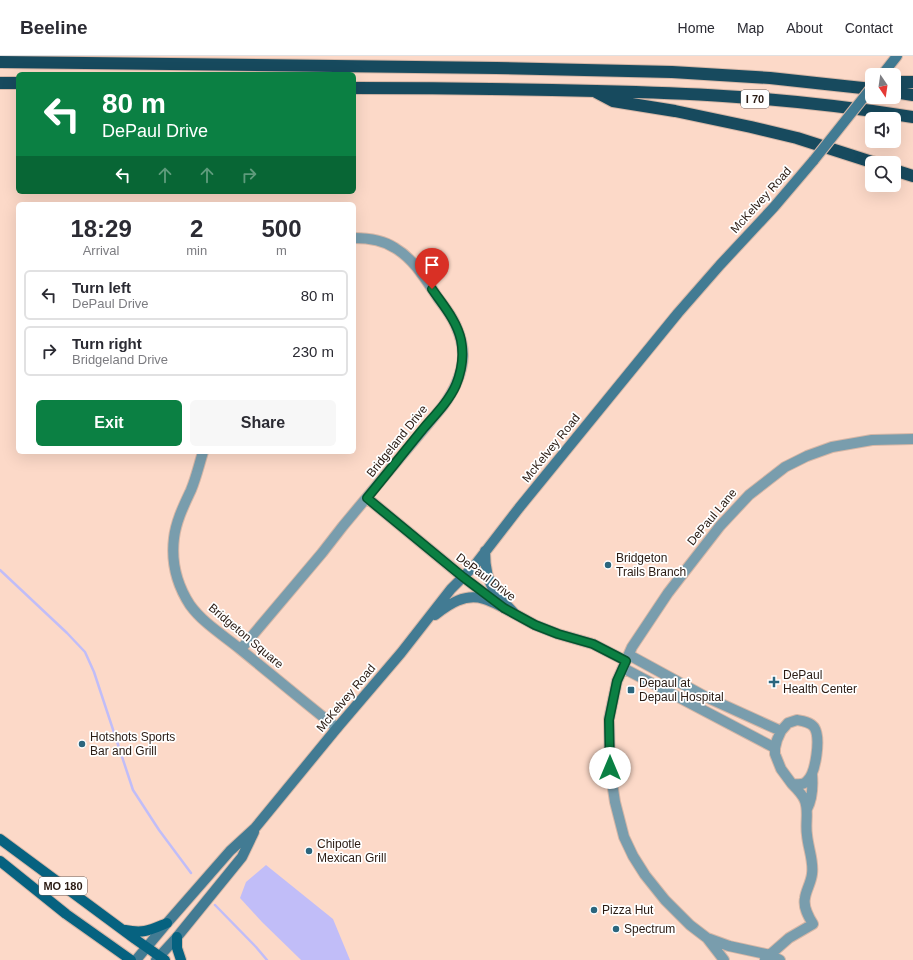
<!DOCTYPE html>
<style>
:root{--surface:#fff;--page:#f7f7f7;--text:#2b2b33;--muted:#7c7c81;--line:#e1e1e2;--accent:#0b8043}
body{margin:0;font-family:Helvetica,sans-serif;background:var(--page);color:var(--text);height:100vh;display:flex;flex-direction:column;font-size:15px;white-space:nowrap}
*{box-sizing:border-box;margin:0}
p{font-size:13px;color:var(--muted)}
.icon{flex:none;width:22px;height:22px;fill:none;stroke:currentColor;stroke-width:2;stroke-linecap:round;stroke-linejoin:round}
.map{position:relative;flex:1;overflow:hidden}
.panel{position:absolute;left:16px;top:146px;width:340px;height:252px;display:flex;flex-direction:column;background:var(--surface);border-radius:6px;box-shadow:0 4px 16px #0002}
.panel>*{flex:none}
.top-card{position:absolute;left:16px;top:16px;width:340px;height:122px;border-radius:6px;box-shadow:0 4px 16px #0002;background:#0b8043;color:#fff;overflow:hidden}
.needle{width:26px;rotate:167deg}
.buttons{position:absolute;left:865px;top:12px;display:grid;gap:8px}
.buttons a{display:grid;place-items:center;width:36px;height:36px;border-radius:6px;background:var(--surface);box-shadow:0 4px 16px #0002;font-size:20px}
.pin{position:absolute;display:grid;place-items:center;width:34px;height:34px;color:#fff;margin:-41px -17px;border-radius:50% 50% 50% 0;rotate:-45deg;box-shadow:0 0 4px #0007}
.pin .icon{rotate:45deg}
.me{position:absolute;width:44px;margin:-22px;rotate:0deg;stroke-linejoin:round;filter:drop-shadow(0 0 3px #0008)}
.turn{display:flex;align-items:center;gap:14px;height:84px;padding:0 20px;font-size:18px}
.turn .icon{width:52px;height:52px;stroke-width:2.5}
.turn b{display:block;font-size:28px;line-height:34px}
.lanes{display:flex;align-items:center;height:38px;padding:0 20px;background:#0003;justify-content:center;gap:20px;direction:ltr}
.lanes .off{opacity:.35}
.eta{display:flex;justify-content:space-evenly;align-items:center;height:68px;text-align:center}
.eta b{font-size:24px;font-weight:600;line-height:28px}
.cta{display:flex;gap:8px;margin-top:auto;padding:8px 20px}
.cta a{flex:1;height:46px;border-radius:6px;background:var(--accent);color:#fff;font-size:16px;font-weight:600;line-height:46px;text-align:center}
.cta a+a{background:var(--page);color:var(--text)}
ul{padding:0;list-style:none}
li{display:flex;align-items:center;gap:12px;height:50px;margin:0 8px 6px;padding:0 12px;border:2px solid var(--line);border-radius:6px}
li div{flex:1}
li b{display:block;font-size:15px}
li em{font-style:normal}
header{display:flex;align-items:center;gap:24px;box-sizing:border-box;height:56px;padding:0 20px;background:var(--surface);border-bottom:1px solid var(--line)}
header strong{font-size:19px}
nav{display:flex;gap:22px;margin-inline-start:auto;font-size:14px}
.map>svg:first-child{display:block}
</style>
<header>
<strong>Beeline</strong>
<nav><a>Home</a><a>Map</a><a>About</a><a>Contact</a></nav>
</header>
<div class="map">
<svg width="913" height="904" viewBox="0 0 913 904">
<rect width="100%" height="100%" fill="#fcd9c8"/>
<path fill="#c1bdf8" d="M266 809 333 863 350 904H301L262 866 240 842 246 826Z"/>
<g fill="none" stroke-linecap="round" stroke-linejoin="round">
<path stroke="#c1bdf8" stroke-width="2.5" d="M0 514 67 577 85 596 94 616 133 734 159 774 191 817
M215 849 256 891 267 904"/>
<defs>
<path id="street" d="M203 396C199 409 196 422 191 434 184 449 176 465 174 482 171 506 177 529 190 549 203 567 223 579 240 593 272 619 304 646 337 672
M367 442 463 521 504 552 535 569 558 578 593 588 626 605
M241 593 322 497 343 470 443 350C454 335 462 319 463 300 463 290 460 279 456 270 452 260 445 251 438 242 426 224 414 203 395 192 383 184 368 182 354 182
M629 599 706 641 781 675
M623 612 775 692
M797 664C803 665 810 666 814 671 821 681 816 717 807 725 803 730 797 728 792 728L781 713 775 698V692L777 684 781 675 788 667Z
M807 753C813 742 813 730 812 718
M707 882 724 904
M765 903 789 882 813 868C808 860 803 851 805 842 806 834 811 827 812 818 814 805 808 792 807 779 805 767 809 756 805 745 803 739 797 733 792 728
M780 904 770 899 729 890 707 882 690 869 665 844 645 819 633 800 624 781 615 746 610 713 609 663 617 625 632 591 668 537 720 470 749 439 785 411 807 400 832 391 872 384 913 383"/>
<path id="secondary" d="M882 19 897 0
M485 495C485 509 487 524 495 536 500 543 508 550 514 557
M435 559C449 548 465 537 484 543 491 545 498 549 504 552
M136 904 167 867 230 795 255 772 337 672 401 597 451 533 475 509 519 452 678 257 720 209 774 151 814 104
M156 904 177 881 242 801 254 776"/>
<path id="primary" d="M0 783 135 883 165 904
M0 805 66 858 131 904
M125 874C144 878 150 874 167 867
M177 881V892L181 904"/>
<path id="highway" d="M0 6 496 12 672 16 770 22 816 27 872 33
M894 26H913
M0 27H18
M354 32C435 32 516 33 596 35 639 36 681 37 723 40 787 44 850 51 913 61
M596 36 613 45 675 55 751 71 797 82 875 107
M894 36 913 39
M894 114 913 120"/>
</defs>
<use href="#street" stroke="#d6b7a7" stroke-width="12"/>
<use href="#secondary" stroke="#d6b7a7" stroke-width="12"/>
<use href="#primary" stroke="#d6b7a7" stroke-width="12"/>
<use href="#highway" stroke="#d6b7a7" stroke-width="14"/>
<use href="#street" stroke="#799dad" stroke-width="10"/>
<use href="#secondary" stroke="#427b93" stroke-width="10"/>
<use href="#primary" stroke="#066280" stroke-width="10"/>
<use href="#highway" stroke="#174a5e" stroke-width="12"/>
<defs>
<path id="secondary-bridge" d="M814 104 872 31"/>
</defs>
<use href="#secondary-bridge" stroke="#d6b7a7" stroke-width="12" stroke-linecap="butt"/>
<use href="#secondary-bridge" stroke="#427b93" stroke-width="10"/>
</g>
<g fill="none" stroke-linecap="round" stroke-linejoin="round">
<defs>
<path id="route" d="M432 233C443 249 457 265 461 284 464 299 462 314 456 329 449 345 435 359 423 373 404 396 386 419 367 442L463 521 504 552 535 569 558 578 593 588 626 605 617 625 609 664 610 712"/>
</defs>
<use href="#route" stroke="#07532c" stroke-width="10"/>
<use href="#route" stroke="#0b8043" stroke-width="7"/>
</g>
<g fill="#2b667e" stroke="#fff" stroke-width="1.5">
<circle cx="608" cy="509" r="4"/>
<path d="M772 620h4v4h4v4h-4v4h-4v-4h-4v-4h4z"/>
<rect x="627" y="630" width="8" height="8" rx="2"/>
<circle cx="82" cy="688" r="4"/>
<circle cx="309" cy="795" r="4"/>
<circle cx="594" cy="854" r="4"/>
<circle cx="616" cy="873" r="4"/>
</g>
<g text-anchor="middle" stroke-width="3.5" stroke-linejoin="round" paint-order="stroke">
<g fill="#fff" stroke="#6a5f5a" stroke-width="1">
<rect x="741" y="34" width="28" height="18" rx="3"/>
<rect x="39" y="821" width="48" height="18" rx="3"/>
</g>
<g font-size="11" font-weight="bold" fill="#2a1b13">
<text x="755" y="47">I 70</text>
<text x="63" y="834">MO 180</text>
</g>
<g font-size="12" fill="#2a1b13" stroke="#fff">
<text transform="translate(761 144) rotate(-48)" y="4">McKelvey Road</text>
<text transform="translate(397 385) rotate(-51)" y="4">Bridgeland Drive</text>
<text transform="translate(551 392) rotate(-51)" y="4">McKelvey Road</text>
<text transform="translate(712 461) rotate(-50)" y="4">DePaul Lane</text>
<text transform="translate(486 521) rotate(37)" y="4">DePaul Drive</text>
<text transform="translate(246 580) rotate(40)" y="4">Bridgeton Square</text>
<text transform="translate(346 642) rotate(-50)" y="4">McKelvey Road</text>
</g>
<g font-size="12" fill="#2a1b13" stroke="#fff" text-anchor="start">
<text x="616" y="506">Bridgeton<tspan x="616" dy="14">Trails Branch</tspan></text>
<text x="783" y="623">DePaul<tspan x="783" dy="14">Health Center</tspan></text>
<text x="639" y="631">Depaul at<tspan x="639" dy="14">Depaul Hospital</tspan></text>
<text x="90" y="685">Hotshots Sports<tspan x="90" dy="14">Bar and Grill</tspan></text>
<text x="317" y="792">Chipotle<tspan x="317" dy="14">Mexican Grill</tspan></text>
<text x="602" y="858">Pizza Hut</text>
<text x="624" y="877">Spectrum</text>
</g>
</g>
</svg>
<div class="buttons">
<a><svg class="needle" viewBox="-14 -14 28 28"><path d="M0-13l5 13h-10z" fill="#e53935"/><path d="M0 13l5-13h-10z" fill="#7c7c81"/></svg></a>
<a><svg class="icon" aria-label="sound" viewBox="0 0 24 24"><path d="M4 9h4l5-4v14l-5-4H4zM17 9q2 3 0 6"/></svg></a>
<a><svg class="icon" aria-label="search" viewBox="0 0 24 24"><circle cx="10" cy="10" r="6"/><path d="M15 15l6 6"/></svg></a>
</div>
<div class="pin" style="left:432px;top:233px;background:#d93025"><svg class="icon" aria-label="arrive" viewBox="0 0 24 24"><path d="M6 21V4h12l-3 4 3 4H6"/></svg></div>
<svg class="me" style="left:610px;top:712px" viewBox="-20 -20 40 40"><circle r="19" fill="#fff"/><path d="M0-13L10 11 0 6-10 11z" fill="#0b8043"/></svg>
<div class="top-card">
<div class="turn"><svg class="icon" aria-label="left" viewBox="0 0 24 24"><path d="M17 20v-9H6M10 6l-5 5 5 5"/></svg><div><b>80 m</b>DePaul Drive</div></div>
<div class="lanes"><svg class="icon" aria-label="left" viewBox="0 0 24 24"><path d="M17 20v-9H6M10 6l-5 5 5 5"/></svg><svg class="icon off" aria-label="ahead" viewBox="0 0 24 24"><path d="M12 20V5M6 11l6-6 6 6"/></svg><svg class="icon off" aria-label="ahead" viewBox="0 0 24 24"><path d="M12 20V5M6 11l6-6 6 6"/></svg><svg class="icon off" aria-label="right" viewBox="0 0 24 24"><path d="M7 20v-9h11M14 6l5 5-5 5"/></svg></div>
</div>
<section class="panel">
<div class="eta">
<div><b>18:29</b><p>Arrival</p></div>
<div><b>2</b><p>min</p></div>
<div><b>500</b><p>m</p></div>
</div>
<ul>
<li><svg class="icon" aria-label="left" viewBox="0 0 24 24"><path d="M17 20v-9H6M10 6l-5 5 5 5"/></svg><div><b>Turn left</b><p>DePaul Drive</p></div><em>80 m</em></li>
<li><svg class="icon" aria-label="right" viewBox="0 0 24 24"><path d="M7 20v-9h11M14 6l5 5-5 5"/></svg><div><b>Turn right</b><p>Bridgeland Drive</p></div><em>230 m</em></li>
</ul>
<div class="cta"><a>Exit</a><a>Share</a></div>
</section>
</div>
